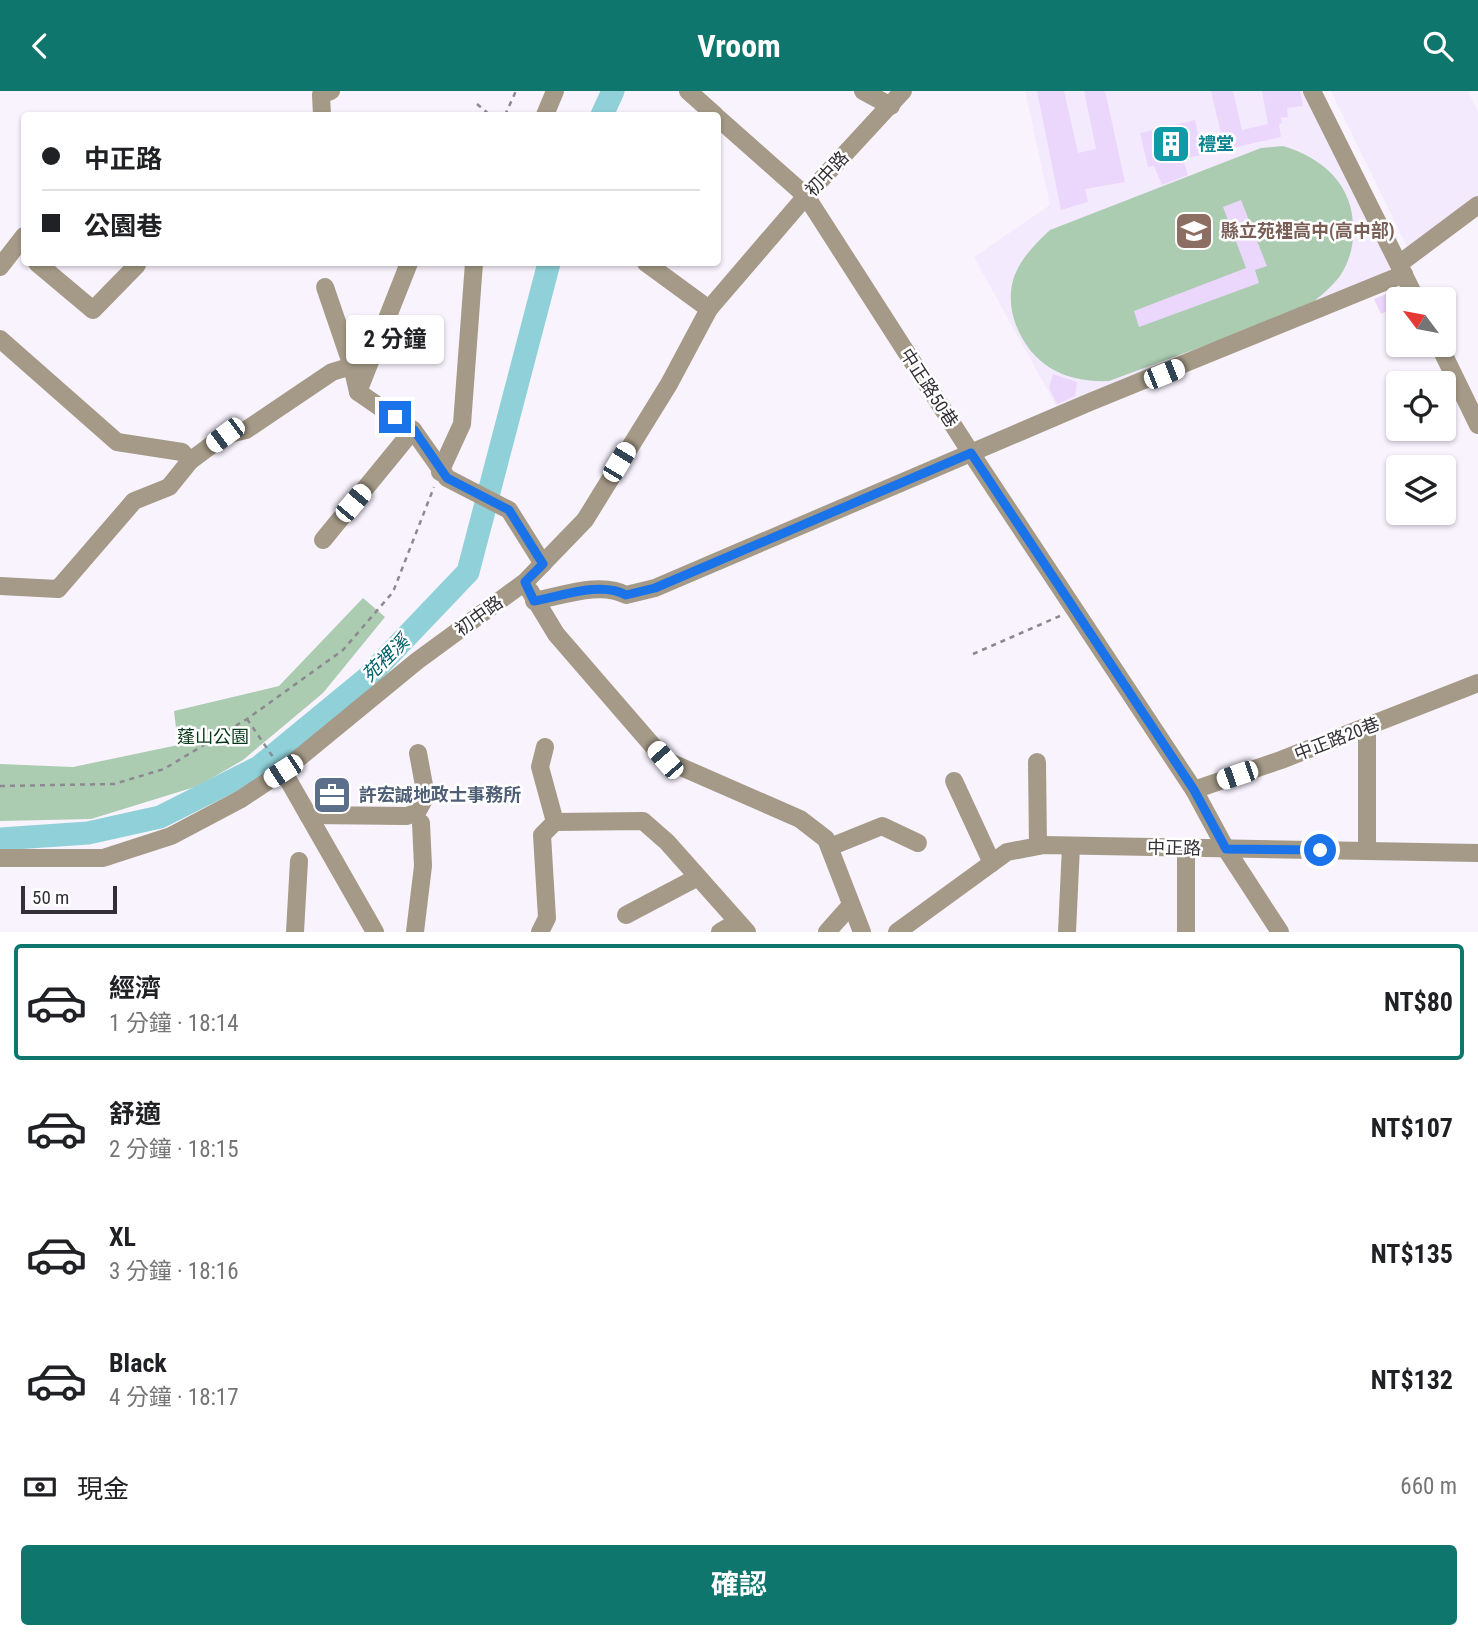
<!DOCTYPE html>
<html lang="zh-TW">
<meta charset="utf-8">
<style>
body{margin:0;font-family:"Roboto Condensed","Noto Sans TC",sans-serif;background:#f2f2f2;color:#202124;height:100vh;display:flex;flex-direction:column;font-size:26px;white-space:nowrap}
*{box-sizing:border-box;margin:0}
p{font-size:23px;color:#757577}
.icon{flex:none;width:38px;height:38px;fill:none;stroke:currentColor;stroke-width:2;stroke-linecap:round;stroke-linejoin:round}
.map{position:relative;height:841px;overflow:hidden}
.panel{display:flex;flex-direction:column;background:#fff;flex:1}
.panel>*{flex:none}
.hud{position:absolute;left:21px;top:21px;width:700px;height:154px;border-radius:7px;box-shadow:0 2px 5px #0004;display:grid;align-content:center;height:154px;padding:0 21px;background:#fff}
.needle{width:46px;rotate:302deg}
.fabs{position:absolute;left:1386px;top:196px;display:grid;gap:14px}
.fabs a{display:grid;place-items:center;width:70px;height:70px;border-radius:7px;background:#fff;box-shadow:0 2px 5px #0004;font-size:35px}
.scale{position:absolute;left:21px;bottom:18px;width:96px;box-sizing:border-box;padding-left:7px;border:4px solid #332f36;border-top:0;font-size:19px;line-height:24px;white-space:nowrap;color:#332f36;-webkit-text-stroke:5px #fff;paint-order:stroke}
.end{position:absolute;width:32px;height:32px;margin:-16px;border:9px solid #1a73e8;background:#fff;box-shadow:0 0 0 4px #fff}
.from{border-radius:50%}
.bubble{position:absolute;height:49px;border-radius:7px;background:#fff;box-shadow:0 2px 5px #0004;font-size:23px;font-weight:700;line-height:49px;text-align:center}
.car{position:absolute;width:21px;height:42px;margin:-21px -10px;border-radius:9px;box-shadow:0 0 5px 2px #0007;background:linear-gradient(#fff 24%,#345 0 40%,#fff 0 76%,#345 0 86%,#fff 0)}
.hud b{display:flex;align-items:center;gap:24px;height:66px;font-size:26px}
.hud b+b{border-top:2px solid #e0e0e0}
.hud i{width:18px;height:18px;background:#202124}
ul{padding:12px 0 0;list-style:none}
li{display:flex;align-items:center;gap:21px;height:116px;margin:0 14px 10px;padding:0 7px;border:4px solid transparent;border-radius:7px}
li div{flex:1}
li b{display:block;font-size:26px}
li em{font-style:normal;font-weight:700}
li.on{border-color:#0f766e}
li>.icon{width:63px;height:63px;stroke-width:1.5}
.pay{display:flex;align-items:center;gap:18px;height:77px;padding:0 21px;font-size:26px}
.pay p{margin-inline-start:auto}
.button{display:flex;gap:14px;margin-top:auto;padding:14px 21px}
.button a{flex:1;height:80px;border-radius:7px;background:#0f766e;color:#fff;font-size:28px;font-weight:700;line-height:80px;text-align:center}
header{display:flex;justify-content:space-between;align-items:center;height:91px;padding:0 21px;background:#0f766e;color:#fff;font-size:32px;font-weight:700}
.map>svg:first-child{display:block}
.built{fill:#f4eafd}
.green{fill:#abccb0}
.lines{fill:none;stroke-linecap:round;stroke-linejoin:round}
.river{stroke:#90d1d9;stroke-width:23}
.building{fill:#ebd7fc}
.path{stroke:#8d8891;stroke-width:2.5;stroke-dasharray:5 5;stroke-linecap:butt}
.minor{stroke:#a59a87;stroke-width:18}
.route{stroke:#1a73e8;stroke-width:9}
.labels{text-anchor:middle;stroke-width:5;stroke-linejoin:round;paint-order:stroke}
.culture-label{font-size:18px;font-weight:bold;fill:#0d838f;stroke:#fff;text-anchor:start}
.street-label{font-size:18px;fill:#332f36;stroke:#fff}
.education-label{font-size:18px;font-weight:bold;fill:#785e54;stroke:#fff;text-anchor:start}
.park-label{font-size:18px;fill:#063817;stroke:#fff}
.service-label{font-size:18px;font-weight:bold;fill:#4e5e75;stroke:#fff;text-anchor:start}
.water-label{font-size:19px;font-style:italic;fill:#006069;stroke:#fff}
</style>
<header><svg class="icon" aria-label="back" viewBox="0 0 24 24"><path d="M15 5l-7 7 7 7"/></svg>Vroom<svg class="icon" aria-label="search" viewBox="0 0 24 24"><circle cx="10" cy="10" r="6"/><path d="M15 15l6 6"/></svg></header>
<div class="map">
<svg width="1478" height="841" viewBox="0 0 1478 841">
<rect width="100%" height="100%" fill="#f9f3fe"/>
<g class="built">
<path d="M1025,0H1308L1392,175L1385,187L1059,320L974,166L1050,114Z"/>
<path d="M1331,0H1468L1478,21V110L1409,160Z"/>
</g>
<g class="green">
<path d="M1283,55C1326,68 1356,97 1353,144C1353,158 1348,173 1340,185C1330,198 1317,208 1304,218L1109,290C1066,292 1032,275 1016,234C1010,219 1009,201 1014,186C1021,167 1036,152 1050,139L1261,57Z"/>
<path d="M363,507L385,526L323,602L243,669L198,695L91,728L0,730V673L73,676L178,654L174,620L279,595Z"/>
</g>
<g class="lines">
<g class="river">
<path d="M602,24L613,0"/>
<path d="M0,748L88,742L160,726L259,676L367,587L468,481L549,172"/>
</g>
</g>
<g class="building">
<path d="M1037,0H1064L1078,62L1096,58L1084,0H1105L1125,91L1085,98L1088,111L1061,119Z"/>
<path d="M1211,0H1233L1242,39L1268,33L1262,0H1300L1303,15L1287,17L1288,26L1281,27L1282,32L1279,33L1281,46L1183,68L1188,84L1162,94L1154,75L1148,76L1140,42L1195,29L1199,48L1221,43Z"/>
<path d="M1241,109L1267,175L1255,179L1259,192L1139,236L1134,220L1246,177L1223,116Z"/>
<path d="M1398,198L1403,208H1398V215L1381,223L1374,208Z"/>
<path d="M1053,283L1077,291L1075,305L1057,313L1049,297Z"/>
</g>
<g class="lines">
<g class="path">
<path d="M477,13L490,24"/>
<path d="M505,24L516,0"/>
<path d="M973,563L1060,525"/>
<path d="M247,628L275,669"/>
<path d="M0,695L114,693L164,678L247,628L343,559L393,501L434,396"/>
</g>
<g class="minor">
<path d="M688,0L715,24"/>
<path d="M863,0L891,15"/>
<path d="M1312,0L1416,208"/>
<path d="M322,24L321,4L331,0"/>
<path d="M545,24L555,0"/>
<path d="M718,27L806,105L971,362L1194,699L1226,758L1280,841"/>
<path d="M37,172L93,219L137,174L134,172"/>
<path d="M646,172L709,218"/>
<path d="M1399,173L1478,114"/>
<path d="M0,176L24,145"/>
<path d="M325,196L352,275"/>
<path d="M0,248L117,351L182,361L190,370"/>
<path d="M1439,254L1478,334"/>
<path d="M358,301L413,339L447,387L509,419L543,473"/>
<path d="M358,301L409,172"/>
<path d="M440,381L462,333L474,172"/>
<path d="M323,449L413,339"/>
<path d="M0,495L58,498L134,410L169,396L190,370L225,344L246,339L332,281L352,275L358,301"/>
<path d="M530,500L556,543L665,669L800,728L826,748L862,841"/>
<path d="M534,510C562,505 601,490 626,504L655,497L1090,311L1404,183"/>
<path d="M1367,636V760"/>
<path d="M545,656L540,676L555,731"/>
<path d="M1037,671L1038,755"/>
<path d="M283,680L375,841"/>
<path d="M954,690L992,772"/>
<path d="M1194,699L1281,669L1478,592"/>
<path d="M308,724L407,725L417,721L426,705L418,662"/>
<path d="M830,756L882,735L918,752"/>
<path d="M0,767H103L171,745L241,708L283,680L417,570L525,491L585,429L669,293L709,218L806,105L903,0"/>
<path d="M626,824L698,786"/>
<path d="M295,841L299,770"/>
<path d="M415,841L423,775L421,732"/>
<path d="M540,841L547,827L542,744L555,731L643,730L667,751L747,841"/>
<path d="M720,841L737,831"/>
<path d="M827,841L851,814"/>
<path d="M897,841L1007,761L1044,754L1478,762"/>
<path d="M1067,841L1071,755"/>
<path d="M1186,841V757"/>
</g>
</g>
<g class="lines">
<path class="route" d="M395,326L414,339L447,387L509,419L543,473L525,491L534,510C562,505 601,490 626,504L655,497L971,362L1194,699L1226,758L1320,759"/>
</g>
<defs>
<symbol id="building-square" viewBox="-11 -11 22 22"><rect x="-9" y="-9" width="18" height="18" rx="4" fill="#0f9aa8" stroke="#fff"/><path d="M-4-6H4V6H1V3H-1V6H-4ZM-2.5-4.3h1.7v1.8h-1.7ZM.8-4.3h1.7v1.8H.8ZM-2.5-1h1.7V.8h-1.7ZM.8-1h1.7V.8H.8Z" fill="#fff"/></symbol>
<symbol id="school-square" viewBox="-11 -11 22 22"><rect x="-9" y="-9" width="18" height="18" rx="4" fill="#8d6e63" stroke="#fff"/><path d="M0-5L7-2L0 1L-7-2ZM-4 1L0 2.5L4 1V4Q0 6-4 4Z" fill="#fff"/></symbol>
<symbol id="office-square" viewBox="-11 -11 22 22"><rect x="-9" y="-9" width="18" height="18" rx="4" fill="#5c6f8a" stroke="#fff"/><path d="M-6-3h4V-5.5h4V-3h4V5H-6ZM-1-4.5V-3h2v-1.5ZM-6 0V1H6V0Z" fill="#fff"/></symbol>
</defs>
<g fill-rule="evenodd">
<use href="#building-square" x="1149" y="31" width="44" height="44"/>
<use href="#school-square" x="1172" y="118" width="44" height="44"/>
<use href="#office-square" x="310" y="682" width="44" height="44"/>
</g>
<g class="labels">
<g class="culture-label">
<text x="1198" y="59">禮堂</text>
</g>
<g class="street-label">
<text transform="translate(827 83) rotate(-47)" y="6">初中路</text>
<text transform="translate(929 297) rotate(57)" y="6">中正路50巷</text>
<text transform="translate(479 525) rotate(-36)" y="6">初中路</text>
<text transform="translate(1337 648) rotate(-21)" y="6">中正路20巷</text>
<text transform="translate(1174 757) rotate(1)" y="6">中正路</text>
</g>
<g class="education-label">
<text x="1221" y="146">縣立苑裡高中(高中部)</text>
</g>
<g class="park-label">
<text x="213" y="652">蓬山公園</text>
</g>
<g class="service-label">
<text x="359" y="710">許宏誠地政士事務所</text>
</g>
<g class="water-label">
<text transform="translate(385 567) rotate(-45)" y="7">苑裡溪</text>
</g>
</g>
</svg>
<div class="fabs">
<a><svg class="needle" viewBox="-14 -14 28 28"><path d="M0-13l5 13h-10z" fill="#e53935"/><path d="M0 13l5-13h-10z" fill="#757577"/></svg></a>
<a><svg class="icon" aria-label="locate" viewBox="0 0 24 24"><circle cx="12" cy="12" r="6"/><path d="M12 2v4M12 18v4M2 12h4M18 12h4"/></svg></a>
<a><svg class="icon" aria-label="layers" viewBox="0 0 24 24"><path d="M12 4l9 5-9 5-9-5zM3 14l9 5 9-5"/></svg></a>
</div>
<div class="scale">50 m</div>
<i class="end from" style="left:1320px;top:759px"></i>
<i class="end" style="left:395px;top:326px"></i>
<div class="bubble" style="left:346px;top:224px;width:98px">2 分鐘</div>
<i class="car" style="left:1164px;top:283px;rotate:68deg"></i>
<i class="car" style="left:225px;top:344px;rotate:233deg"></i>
<i class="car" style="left:619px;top:371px;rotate:31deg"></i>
<i class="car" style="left:353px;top:412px;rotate:40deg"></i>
<i class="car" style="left:665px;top:669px;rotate:319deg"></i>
<i class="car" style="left:283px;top:680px;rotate:237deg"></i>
<i class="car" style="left:1237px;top:684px;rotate:251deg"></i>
<div class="hud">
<b><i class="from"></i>中正路</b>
<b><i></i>公園巷</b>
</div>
</div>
<section class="panel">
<ul>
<li class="on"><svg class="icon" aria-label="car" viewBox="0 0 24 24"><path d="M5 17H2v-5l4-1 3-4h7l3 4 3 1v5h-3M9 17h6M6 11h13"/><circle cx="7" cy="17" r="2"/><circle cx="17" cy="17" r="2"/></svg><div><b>經濟</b><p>1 分鐘 · 18:14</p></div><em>NT$80</em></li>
<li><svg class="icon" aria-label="car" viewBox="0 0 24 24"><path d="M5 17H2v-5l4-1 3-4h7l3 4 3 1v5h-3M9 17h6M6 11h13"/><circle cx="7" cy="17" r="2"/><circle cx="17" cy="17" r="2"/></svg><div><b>舒適</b><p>2 分鐘 · 18:15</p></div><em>NT$107</em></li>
<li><svg class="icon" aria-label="car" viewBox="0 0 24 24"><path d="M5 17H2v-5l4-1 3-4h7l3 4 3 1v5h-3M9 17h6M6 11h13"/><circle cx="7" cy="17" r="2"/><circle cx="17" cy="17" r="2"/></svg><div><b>XL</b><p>3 分鐘 · 18:16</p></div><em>NT$135</em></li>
<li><svg class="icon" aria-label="car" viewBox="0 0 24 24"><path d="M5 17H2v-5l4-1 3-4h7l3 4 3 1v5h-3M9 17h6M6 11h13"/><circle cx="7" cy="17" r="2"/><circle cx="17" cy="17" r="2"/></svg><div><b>Black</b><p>4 分鐘 · 18:17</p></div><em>NT$132</em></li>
</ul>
<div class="pay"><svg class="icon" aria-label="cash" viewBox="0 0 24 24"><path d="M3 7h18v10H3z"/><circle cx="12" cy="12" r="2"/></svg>現金<p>660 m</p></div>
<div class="button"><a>確認</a></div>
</section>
